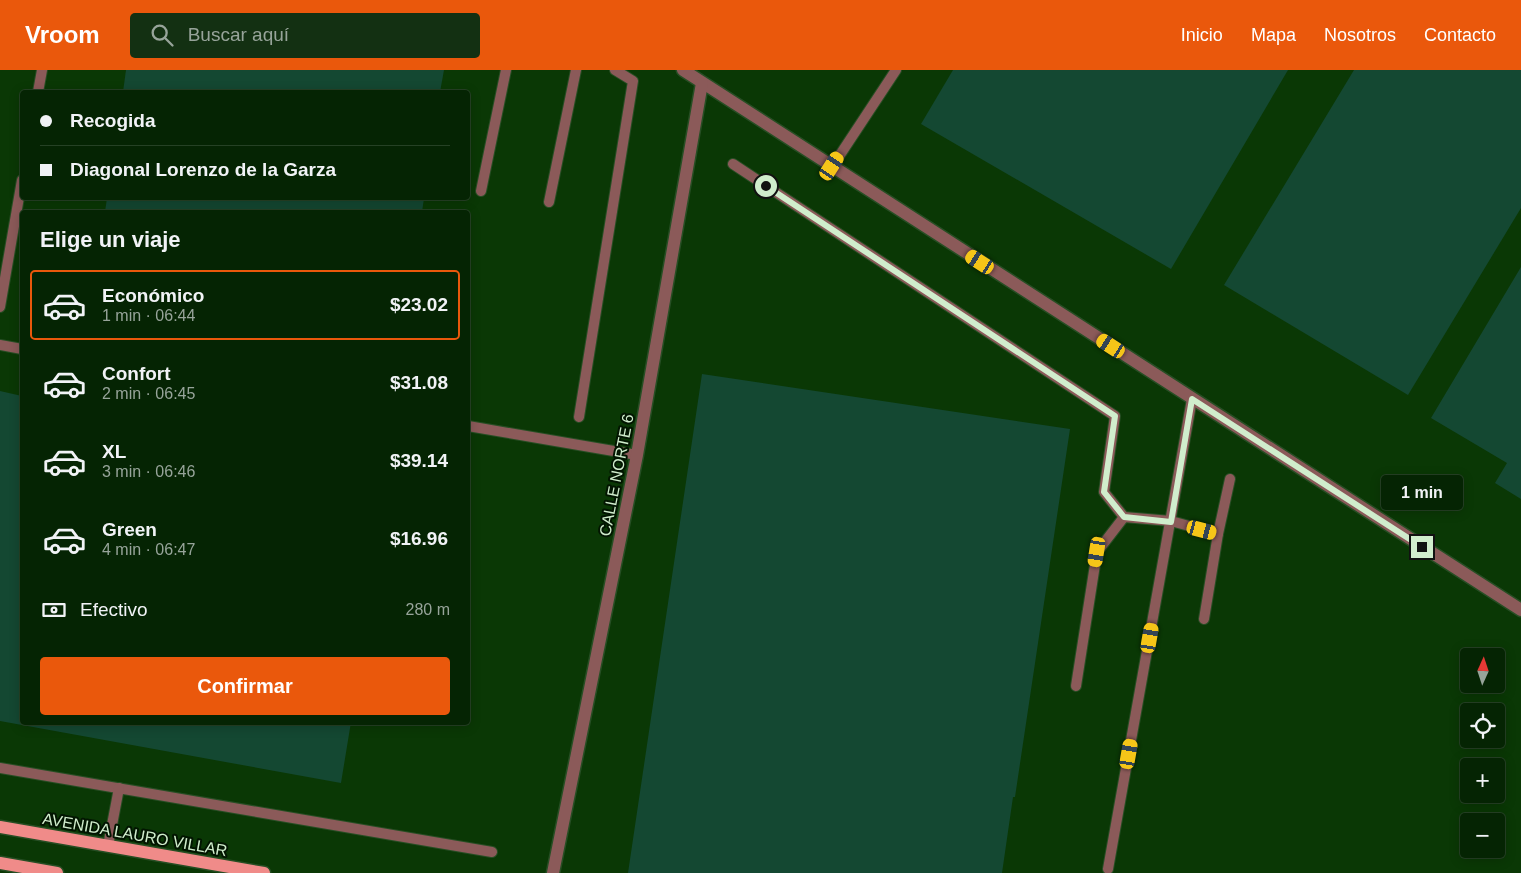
<!DOCTYPE html>
<html lang="es">
<meta charset="utf-8">
<style>
body{margin:0;font-family:Helvetica,sans-serif;background:#133012;color:#f1f3f6;height:100vh;display:flex;flex-direction:column;font-size:19px;white-space:nowrap}
*{box-sizing:border-box;margin:0}
p{font-size:16px;color:#97a49a}
.icon{flex:none;width:28px;height:28px;fill:none;stroke:currentColor;stroke-width:2;stroke-linecap:round;stroke-linejoin:round}
.map{position:relative;flex:1;overflow:hidden}
.drawer{position:absolute;left:20px;top:140px;width:450px;height:515px;display:flex;flex-direction:column;background:#052403;border-radius:5px;box-shadow:0 2px 12px #0003,0 0 0 1px #264125}
.drawer>*{flex:none}
.banner{position:absolute;left:20px;top:20px;width:450px;height:110px;border-radius:5px;box-shadow:0 2px 12px #0003,0 0 0 1px #264125;display:grid;align-content:center;height:110px;padding:0 20px;background:#052403}
.needle{width:32px;rotate:3deg}
.fabs{position:absolute;left:1460px;top:578px;display:grid;gap:10px}
.fabs a{display:grid;place-items:center;width:45px;height:45px;border-radius:5px;background:#052403;box-shadow:0 2px 12px #0003,0 0 0 1px #264125;font-size:25px}
.end{position:absolute;width:22px;height:22px;margin:-11px;border:6px solid #d0edcc;background:#111;box-shadow:0 0 0 2px #111}
.from{border-radius:50%}
.bubble{position:absolute;height:35px;border-radius:5px;background:#052403;box-shadow:0 2px 12px #0003,0 0 0 1px #264125;font-size:16px;font-weight:700;line-height:35px;text-align:center}
.car{position:absolute;width:15px;height:30px;margin:-15px -8px;border-radius:6px;box-shadow:0 0 4px 1px #0007;background:linear-gradient(#f5c518 24%,#345 0 40%,#f5c518 0 76%,#345 0 86%,#f5c518 0)}
.banner b{display:flex;align-items:center;gap:18px;height:48px;font-size:19px}
.banner b+b{border-top:1px solid #264125}
.banner i{width:12px;height:12px;background:#f1f3f6}
ul{padding:0;list-style:none}
li{display:flex;align-items:center;gap:15px;height:70px;margin:0 10px 8px;padding:0 10px;border:2px solid transparent;border-radius:5px}
li div{flex:1}
li b{display:block;font-size:19px}
li em{font-style:normal;font-weight:700}
li.selected{border-color:#ea580c}
li>.icon{width:45px;height:45px;stroke-width:1.5}
h2{padding:0 20px;font-size:22px;line-height:60px}
.pay{display:flex;align-items:center;gap:12px;height:55px;padding:0 20px;font-size:19px}
.pay p{margin-inline-start:auto}
.button{display:flex;gap:10px;margin-top:auto;padding:10px 20px}
.button a{flex:1;height:58px;border-radius:5px;background:#ea580c;color:#fff;font-size:20px;font-weight:700;line-height:58px;text-align:center}
header{display:flex;align-items:center;gap:30px;box-sizing:border-box;height:70px;padding:0 25px;background:#ea580c;color:#fff}
header strong{font-size:24px}
nav{display:flex;gap:28px;margin-inline-start:auto;font-size:18px}
.search{width:350px;height:45px;background:#133012;display:flex;align-items:center;gap:12px;box-sizing:border-box;padding:0 18px;border-radius:5px;color:#97a49a;font-size:19px}
.map>svg:first-child{display:block}
.built{fill:#0a3805;fill-rule:evenodd}
.building{fill:#144832}
.lines{fill:none;stroke-linecap:round;stroke-linejoin:round}
.service-casing{stroke:#274e24;stroke-width:12}
.minor-casing{stroke:#274e24;stroke-width:15}
.primary-casing{stroke:#274e24;stroke-width:15}
.service{stroke:#8b5a59;stroke-width:10}
.minor{stroke:#8b5a59;stroke-width:12}
.primary{stroke:#f08b89;stroke-width:12}
.route{stroke:#d0edcc;stroke-width:6}
.labels{text-anchor:middle;stroke-width:4;stroke-linejoin:round;paint-order:stroke}
.street-label{font-size:16px;fill:#d0edcc;stroke:#021501}
</style>
<header>
<strong>Vroom</strong>
<div class="search"><svg class="icon" aria-label="search" viewBox="0 0 24 24"><circle cx="10" cy="10" r="6"/><path d="M15 15l6 6"/></svg>Buscar aquí</div>
<nav><a>Inicio</a><a>Mapa</a><a>Nosotros</a><a>Contacto</a></nav>
</header>
<div class="map">
<svg width="1521" height="803" viewBox="0 0 1521 803">
<rect width="100%" height="100%" fill="#073004"/>
<path class="built" d="M0,0H1521V803H0ZM22,22H468V128H22ZM22,142H468V652H22ZM1469,586H1496V614H1469ZM1469,641H1496V669H1469ZM1469,696H1496V724H1469ZM1469,751H1496V779H1469Z"/>
<g class="building">
<path d="M126,0H444L440,22H123Z"/>
<path d="M953,0H1288L1171,199L921,54Z"/>
<path d="M1354,0H1521V138L1408,325L1224,215Z"/>
<path d="M107,128H424L422,142H105Z"/>
<path d="M1521,197V429L1495,413L1507,393L1431,348Z"/>
<path d="M702,304L1070,359L1015,727H1013L1002,803H628Z"/>
<path d="M0,321L22,326V652H351L341,713L0,651Z"/>
</g>
<g class="lines">
<defs>
<g id="service">
<path d="M38,22L42,0"/>
<path d="M733,94L1115,346L1104,422L1124,447L1171,451L1218,464"/>
<path d="M832,97L896,0"/>
<path d="M481,121L506,0"/>
<path d="M549,132L576,0"/>
<path d="M0,237L22,110"/>
<path d="M0,275L22,279"/>
<path d="M579,347L633,11L615,0"/>
<path d="M468,356L637,385"/>
<path d="M1204,549L1218,464L1230,409"/>
<path d="M1076,616L1097,482L1124,447"/>
<path d="M0,698L492,782"/>
<path d="M108,776L119,718"/>
<path d="M1108,799L1192,329"/>
</g>
<g id="minor">
<path d="M683,0L1521,540"/>
<path d="M553,803L637,385L702,13"/>
</g>
<g id="primary">
<path d="M0,757L264,803"/>
<path d="M0,793L57,803"/>
</g>
</defs>
<use href="#service" class="service-casing"/>
<use href="#minor" class="minor-casing"/>
<use href="#primary" class="primary-casing"/>
<use href="#service" class="service"/>
<use href="#minor" class="minor"/>
<use href="#primary" class="primary"/>
</g>
<g class="lines">
<path class="route" d="M766,116L1115,346L1104,422L1124,447L1171,452L1192,329L1422,477"/>
</g>
<g class="labels">
<g class="street-label">
<text transform="translate(616 405) rotate(-79)" y="6">CALLE NORTE 6</text>
<text transform="translate(135 764) rotate(10)" y="6">AVENIDA LAURO VILLAR</text>
</g>
</g>
</svg>
<div class="fabs">
<a><svg class="needle" viewBox="-14 -14 28 28"><path d="M0-13l5 13h-10z" fill="#e53935"/><path d="M0 13l5-13h-10z" fill="#97a49a"/></svg></a>
<a><svg class="icon" aria-label="locate" viewBox="0 0 24 24"><circle cx="12" cy="12" r="6"/><path d="M12 2v4M12 18v4M2 12h4M18 12h4"/></svg></a>
<a>+</a>
<a>−</a>
</div>
<i class="end from" style="left:766px;top:116px"></i>
<i class="end" style="left:1422px;top:477px"></i>
<div class="bubble" style="left:1381px;top:405px;width:82px">1 min</div>
<i class="car" style="left:832px;top:96px;rotate:33deg"></i>
<i class="car" style="left:980px;top:192px;rotate:303deg"></i>
<i class="car" style="left:1111px;top:276px;rotate:303deg"></i>
<i class="car" style="left:1202px;top:460px;rotate:105deg"></i>
<i class="car" style="left:1097px;top:482px;rotate:189deg"></i>
<i class="car" style="left:1150px;top:568px;rotate:10deg"></i>
<i class="car" style="left:1129px;top:684px;rotate:10deg"></i>
<div class="banner">
<b><i class="from"></i>Recogida</b>
<b><i></i>Diagonal Lorenzo de la Garza</b>
</div>
<section class="drawer">
<h2>Elige un viaje</h2>
<ul>
<li class="selected"><svg class="icon" aria-label="car" viewBox="0 0 24 24"><path d="M5 17H2v-5l4-1 3-4h7l3 4 3 1v5h-3M9 17h6M6 11h13"/><circle cx="7" cy="17" r="2"/><circle cx="17" cy="17" r="2"/></svg><div><b>Económico</b><p>1 min · 06:44</p></div><em>$23.02</em></li>
<li><svg class="icon" aria-label="car" viewBox="0 0 24 24"><path d="M5 17H2v-5l4-1 3-4h7l3 4 3 1v5h-3M9 17h6M6 11h13"/><circle cx="7" cy="17" r="2"/><circle cx="17" cy="17" r="2"/></svg><div><b>Confort</b><p>2 min · 06:45</p></div><em>$31.08</em></li>
<li><svg class="icon" aria-label="car" viewBox="0 0 24 24"><path d="M5 17H2v-5l4-1 3-4h7l3 4 3 1v5h-3M9 17h6M6 11h13"/><circle cx="7" cy="17" r="2"/><circle cx="17" cy="17" r="2"/></svg><div><b>XL</b><p>3 min · 06:46</p></div><em>$39.14</em></li>
<li><svg class="icon" aria-label="car" viewBox="0 0 24 24"><path d="M5 17H2v-5l4-1 3-4h7l3 4 3 1v5h-3M9 17h6M6 11h13"/><circle cx="7" cy="17" r="2"/><circle cx="17" cy="17" r="2"/></svg><div><b>Green</b><p>4 min · 06:47</p></div><em>$16.96</em></li>
</ul>
<div class="pay"><svg class="icon" aria-label="cash" viewBox="0 0 24 24"><path d="M3 7h18v10H3z"/><circle cx="12" cy="12" r="2"/></svg>Efectivo<p>280 m</p></div>
<div class="button"><a>Confirmar</a></div>
</section>
</div>
